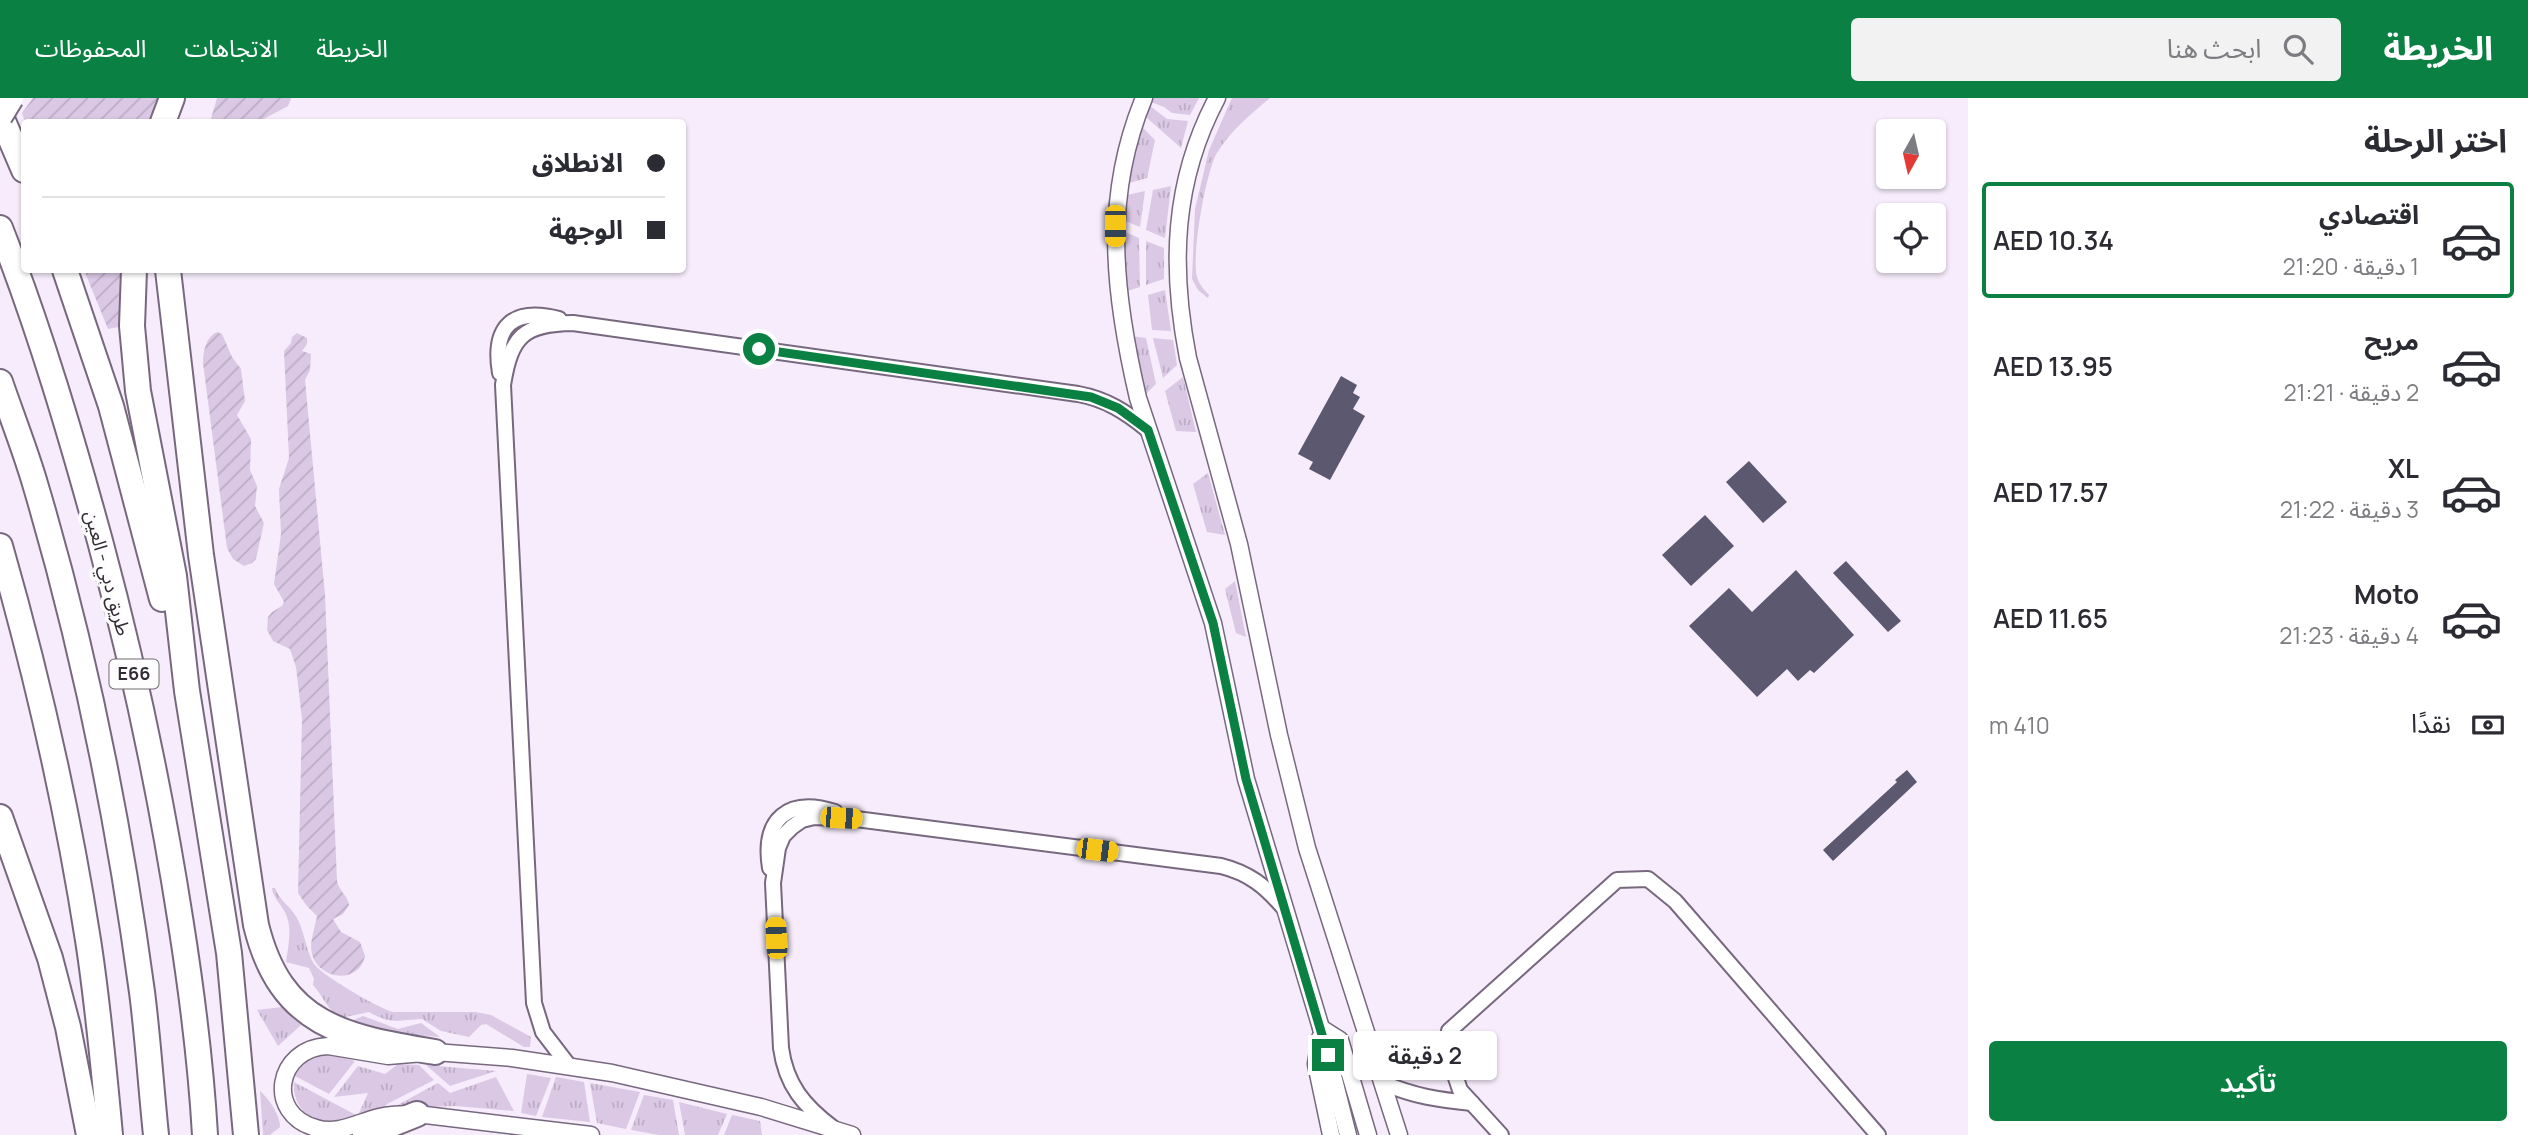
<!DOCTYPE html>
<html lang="ar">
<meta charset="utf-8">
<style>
body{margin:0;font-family:Manrope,"Noto Sans Arabic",sans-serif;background:#f2f2f3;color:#2b2b33;direction:rtl;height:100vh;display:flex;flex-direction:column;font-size:26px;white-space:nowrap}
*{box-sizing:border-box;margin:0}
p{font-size:23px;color:#7c7c81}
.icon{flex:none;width:38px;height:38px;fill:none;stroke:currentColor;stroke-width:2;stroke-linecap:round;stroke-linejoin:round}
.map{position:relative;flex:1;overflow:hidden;direction:ltr}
.details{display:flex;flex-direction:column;background:#fff;width:560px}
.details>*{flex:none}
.hud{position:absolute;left:21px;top:21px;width:665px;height:154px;border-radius:7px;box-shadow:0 2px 5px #0004;direction:rtl;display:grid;align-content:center;height:154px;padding:0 21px;background:#fff}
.needle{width:46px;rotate:188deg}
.buttons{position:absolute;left:1876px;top:21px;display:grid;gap:14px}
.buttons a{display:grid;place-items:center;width:70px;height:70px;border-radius:7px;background:#fff;box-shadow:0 2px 5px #0004;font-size:35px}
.end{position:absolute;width:32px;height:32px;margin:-16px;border:9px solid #0b8043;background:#fff;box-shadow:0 0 0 4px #fff}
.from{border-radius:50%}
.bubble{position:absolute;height:49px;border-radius:7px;background:#fff;box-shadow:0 2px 5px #0004;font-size:23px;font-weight:600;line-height:49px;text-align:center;direction:rtl}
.car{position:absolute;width:21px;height:42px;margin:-21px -10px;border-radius:9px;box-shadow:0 0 5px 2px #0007;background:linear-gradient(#f5c518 24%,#345 0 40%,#f5c518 0 76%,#345 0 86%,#f5c518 0)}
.hud b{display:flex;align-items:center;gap:24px;height:66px;font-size:26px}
.hud b+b{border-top:2px solid #e1e1e2}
.hud i{width:18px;height:18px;background:#2b2b33}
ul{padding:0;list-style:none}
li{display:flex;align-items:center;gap:21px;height:116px;margin:0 14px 10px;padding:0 7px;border:4px solid transparent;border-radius:7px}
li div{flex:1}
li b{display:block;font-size:26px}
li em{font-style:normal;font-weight:600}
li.current{border-color:#0b8043}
li>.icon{width:63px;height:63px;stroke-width:1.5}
h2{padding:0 21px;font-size:32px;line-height:84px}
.pay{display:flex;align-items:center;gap:18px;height:77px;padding:0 21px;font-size:26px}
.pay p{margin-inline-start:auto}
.action{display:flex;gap:14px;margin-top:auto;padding:14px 21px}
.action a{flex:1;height:80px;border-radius:7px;background:#0b8043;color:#fff;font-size:28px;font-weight:600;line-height:80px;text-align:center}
header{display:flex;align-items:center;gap:42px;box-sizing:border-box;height:98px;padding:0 35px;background:#0b8043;color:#fff}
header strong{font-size:33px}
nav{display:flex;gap:38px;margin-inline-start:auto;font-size:24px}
.search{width:490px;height:63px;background:#f2f2f3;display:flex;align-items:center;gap:18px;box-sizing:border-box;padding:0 24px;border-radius:7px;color:#7c7c81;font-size:26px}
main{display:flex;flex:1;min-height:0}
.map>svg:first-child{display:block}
.grass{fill:url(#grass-tufts)}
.garden{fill:url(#garden-furrows)}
.building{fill:#5b5870}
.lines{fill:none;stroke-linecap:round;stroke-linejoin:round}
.minor-casing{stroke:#77687f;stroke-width:18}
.tertiary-casing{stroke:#77687f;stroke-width:19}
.motorway-casing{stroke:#77687f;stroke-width:28}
.minor{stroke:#fff;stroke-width:14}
.tertiary{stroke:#fff;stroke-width:16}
.motorway{stroke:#fff;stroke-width:24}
.motorway-bridge-casing{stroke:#77687f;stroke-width:28;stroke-linecap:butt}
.motorway-bridge{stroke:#fff;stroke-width:24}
.route{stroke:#0b8043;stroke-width:9}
.labels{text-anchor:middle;stroke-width:7;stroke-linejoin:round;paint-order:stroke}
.shield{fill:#fdfdfd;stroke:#706b72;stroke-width:2}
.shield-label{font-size:18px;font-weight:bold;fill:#332c36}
.street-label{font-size:19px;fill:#332c36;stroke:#fdfdfd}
</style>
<header>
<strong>الخريطة</strong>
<div class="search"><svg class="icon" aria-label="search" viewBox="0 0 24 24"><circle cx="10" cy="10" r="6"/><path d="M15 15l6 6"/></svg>ابحث هنا</div>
<nav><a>الخريطة</a><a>الاتجاهات</a><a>المحفوظات</a></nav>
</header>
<main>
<section class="details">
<h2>اختر الرحلة</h2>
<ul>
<li class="current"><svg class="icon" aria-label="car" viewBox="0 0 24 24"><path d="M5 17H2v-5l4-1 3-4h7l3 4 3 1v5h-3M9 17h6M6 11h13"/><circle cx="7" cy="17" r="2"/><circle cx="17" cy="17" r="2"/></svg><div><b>اقتصادي</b><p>1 دقيقة · 21:20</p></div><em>AED 10.34</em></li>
<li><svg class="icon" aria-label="car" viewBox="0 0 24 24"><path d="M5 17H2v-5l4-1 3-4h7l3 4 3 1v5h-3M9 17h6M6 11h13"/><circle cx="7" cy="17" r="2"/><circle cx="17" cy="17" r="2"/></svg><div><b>مريح</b><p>2 دقيقة · 21:21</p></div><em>AED 13.95</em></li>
<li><svg class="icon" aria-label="car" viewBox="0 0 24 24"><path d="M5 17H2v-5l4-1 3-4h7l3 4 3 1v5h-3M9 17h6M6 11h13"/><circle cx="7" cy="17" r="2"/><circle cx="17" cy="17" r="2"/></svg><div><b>XL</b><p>3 دقيقة · 21:22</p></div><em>AED 17.57</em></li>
<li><svg class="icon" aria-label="car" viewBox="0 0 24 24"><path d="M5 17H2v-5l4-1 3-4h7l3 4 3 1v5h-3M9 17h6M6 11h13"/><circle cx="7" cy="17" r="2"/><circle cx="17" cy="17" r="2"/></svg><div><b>Moto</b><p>4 دقيقة · 21:23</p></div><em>AED 11.65</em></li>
</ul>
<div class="pay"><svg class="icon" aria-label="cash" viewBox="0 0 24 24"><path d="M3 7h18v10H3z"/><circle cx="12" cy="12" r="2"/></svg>نقدًا<p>410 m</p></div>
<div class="action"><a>تأكيد</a></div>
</section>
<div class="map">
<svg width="1968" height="1037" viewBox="0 0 1968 1037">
<defs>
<pattern id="grass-tufts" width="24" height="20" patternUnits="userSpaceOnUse" patternTransform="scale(1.75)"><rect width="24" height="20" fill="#dbc8e4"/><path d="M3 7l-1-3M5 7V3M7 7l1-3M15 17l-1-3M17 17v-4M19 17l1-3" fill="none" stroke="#bcacc4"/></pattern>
<pattern id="garden-furrows" width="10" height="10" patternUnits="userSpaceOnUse" patternTransform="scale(1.75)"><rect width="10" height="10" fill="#dbc8e4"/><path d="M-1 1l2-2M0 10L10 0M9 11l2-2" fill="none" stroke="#bcacc4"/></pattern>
</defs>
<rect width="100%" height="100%" fill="#f6ecfb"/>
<g class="grass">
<path d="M1152,0H1199L1190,17L1172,15L1164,9L1151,4Z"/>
<path d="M1232,0H1270C1251,16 1230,33 1217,55C1206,73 1191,158 1197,179C1199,186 1204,192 1209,197L1208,200L1198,192L1192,181L1195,111L1209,52Z"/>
<path d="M1150,8L1167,21L1188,23L1181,50L1147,20Z"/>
<path d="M1142,29L1155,42L1147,80L1129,85Z"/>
<path d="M1171,88L1165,140L1146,132L1153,92Z"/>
<path d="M1145,93L1140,129L1123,122L1127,97Z"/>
<path d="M1123,133L1139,140L1140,189L1124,194Z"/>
<path d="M1146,143L1164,150V181L1146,187Z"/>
<path d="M1165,192L1171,233L1152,232L1148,197Z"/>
<path d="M1131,238L1146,240L1156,286L1145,297Z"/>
<path d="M1153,240L1173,242L1177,267L1163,280Z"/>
<path d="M1183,279L1196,334L1176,333L1165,293Z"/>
<path d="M1208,375L1225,437L1207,434L1193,386Z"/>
<path d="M1235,483L1246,539L1236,535L1225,491Z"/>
<path d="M272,790H275C279,802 291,809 297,820C305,835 306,853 314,866C323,878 378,910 393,914H476L491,917L531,939L530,949H524L486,926L481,927L469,939L441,933L422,921C398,922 392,927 369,914L341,920C328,913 323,898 313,887L314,881L309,870L286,864C288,849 292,833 287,819C283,807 273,801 272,790Z"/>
<path d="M282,909L301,927L278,948L257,912Z"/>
<path d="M363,918L398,931L421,925L440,939L391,935L349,924Z"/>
<path d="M329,956L355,963L329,996L295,978C300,961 314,959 329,956Z"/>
<path d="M398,966L419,967L434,982L387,1006L382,1013L359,1015L368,995L334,999L358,968L385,976Z"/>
<path d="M426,967L496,973L450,988Z"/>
<path d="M527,976L551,980L536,1018L521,1015Z"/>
<path d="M496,979L514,1013L456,1008L392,1010L438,985L450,995Z"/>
<path d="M556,979L584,984L590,1024L542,1019Z"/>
<path d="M294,984L356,1017C347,1019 337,1023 327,1023C306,1023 292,1004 294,984Z"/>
<path d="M590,985L640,994L626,1031L597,1025Z"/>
<path d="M260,993C269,1001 280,1017 280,1029L270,1037H263Z"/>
<path d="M644,997L673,1002L679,1037H659L631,1032Z"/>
<path d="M679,1004L727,1016L718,1037H685Z"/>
<path d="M732,1017L760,1023L762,1037H724Z"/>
</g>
<g class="garden">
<path d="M33,0H164L157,24H25L22,15Z"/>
<path d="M217,0H291V1L288,8L258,24H210Z"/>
<path d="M84,172H124L118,229L108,231Z"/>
<path d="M217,234L222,236L232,259L241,271L245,303L237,317L251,341L250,372L257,388L255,408L264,425L256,461L252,465L244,468L233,461L227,450L203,265C203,253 206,239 217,234Z"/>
<path d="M297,235L307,240V246L302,253L311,256L310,272L305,282L325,497L337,783C339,793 348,798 349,807L343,816L333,821L341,834L360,844L365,858C359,887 319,882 312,856C309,844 315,830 317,818L306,807L298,795L302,621L296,569L290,551L273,543L267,532L268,519L272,514L282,508L284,504L274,486L281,436L279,391L289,360L284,253L291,245L292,239Z"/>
</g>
<g class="building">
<path d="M1341,278L1357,287L1353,295L1360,299L1353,311L1365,318L1330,382L1309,371L1313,364L1298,356Z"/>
<path d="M1749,363L1787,404L1763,425L1726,384Z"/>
<path d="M1705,417L1734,448L1691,488L1662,457Z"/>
<path d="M1846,463L1901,523L1888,534L1833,475Z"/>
<path d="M1796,472L1854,537L1814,575L1810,572L1798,583L1787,571L1757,599L1689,528L1729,490L1752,514Z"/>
<path d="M1907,672L1917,684L1833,763L1823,752L1897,684L1895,682Z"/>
</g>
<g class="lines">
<defs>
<g id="minor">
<path d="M500,275C492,228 513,209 559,221"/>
<path d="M770,770C762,721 788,699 835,714"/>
<path d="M569,968L543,934L534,905L503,287C511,238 523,226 573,225L1078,296C1106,301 1126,314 1148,332"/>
<path d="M1383,985C1414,998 1438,1002 1472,1005"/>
<path d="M833,1030C804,1008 786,987 781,950L773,785L778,750L783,738L792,729L802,722L814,719L856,721L1221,768C1249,775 1265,788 1283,809"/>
<path d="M1501,1037L1460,992L1446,950L1449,933L1617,782L1648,781L1675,803L1878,1037"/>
</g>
<g id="tertiary">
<path d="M1144,0C1102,101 1114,197 1138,300L1213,525L1246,681L1321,930L1348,1037"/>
<path d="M1217,0C1173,83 1170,168 1188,260L1239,446L1279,637L1307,750L1399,1037"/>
<path d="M1321,930L1340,942L1368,1037"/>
<path d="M1320,940L1316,966L1331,1037"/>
<path d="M591,1037L417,1016C405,1016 392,1016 379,1019C358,1024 338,1037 316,1030C265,1016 276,950 328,948L388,958L435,954L512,960L612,975L761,1009L852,1037"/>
</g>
<g id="motorway">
<path d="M0,16L24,72"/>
<path d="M163,24L172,0"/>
<path d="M0,130C40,232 71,337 100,443C134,569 161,697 181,826C192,896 201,967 205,1037"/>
<path d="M65,172L111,308L162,501"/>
<path d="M134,172L132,228L138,293L174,478L187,593L229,855L246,1037"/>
<path d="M168,172L201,457L256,827C281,928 344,939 435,954"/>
<path d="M0,284C12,319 26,354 36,389C85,554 119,724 142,894C148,941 151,989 156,1037"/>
<path d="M0,448C37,577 67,708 88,842C98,906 104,972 110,1037"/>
<path d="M0,719L50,860L68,929L89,1037"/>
<path d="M365,1037L417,1016"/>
</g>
</defs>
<use href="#minor" class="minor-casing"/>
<use href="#tertiary" class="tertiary-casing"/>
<use href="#motorway" class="motorway-casing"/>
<use href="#minor" class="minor"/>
<use href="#tertiary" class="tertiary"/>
<use href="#motorway" class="motorway"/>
<defs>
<path id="motorway-bridge" d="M0,18L11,0"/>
</defs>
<use href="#motorway-bridge" class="motorway-bridge-casing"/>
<use href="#motorway-bridge" class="motorway-bridge"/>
</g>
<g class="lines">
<path class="route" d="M759,251L1091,299L1118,310L1148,332L1213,525L1246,681L1328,957"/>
</g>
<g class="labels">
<rect class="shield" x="109.5" y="561.5" width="49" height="29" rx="5"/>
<g class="shield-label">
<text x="134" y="582">E66</text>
</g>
<g class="street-label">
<text transform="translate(108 475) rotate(75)" y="7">طريق دبي - العين</text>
</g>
</g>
</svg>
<div class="buttons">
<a><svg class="needle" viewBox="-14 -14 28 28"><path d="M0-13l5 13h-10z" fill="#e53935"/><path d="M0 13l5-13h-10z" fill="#7c7c81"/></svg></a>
<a><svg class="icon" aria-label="locate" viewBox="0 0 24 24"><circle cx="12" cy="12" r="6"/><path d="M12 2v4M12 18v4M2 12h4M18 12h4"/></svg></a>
</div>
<i class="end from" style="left:759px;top:251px"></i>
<i class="end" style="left:1328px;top:957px"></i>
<div class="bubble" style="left:1353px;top:933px;width:144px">2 دقيقة</div>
<i class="car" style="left:1115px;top:128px;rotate:180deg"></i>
<i class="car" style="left:841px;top:720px;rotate:93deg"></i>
<i class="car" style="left:1097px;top:752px;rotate:97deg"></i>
<i class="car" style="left:776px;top:840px;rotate:357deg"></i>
<div class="hud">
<b><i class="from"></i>الانطلاق</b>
<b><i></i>الوجهة</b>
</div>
</div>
</main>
